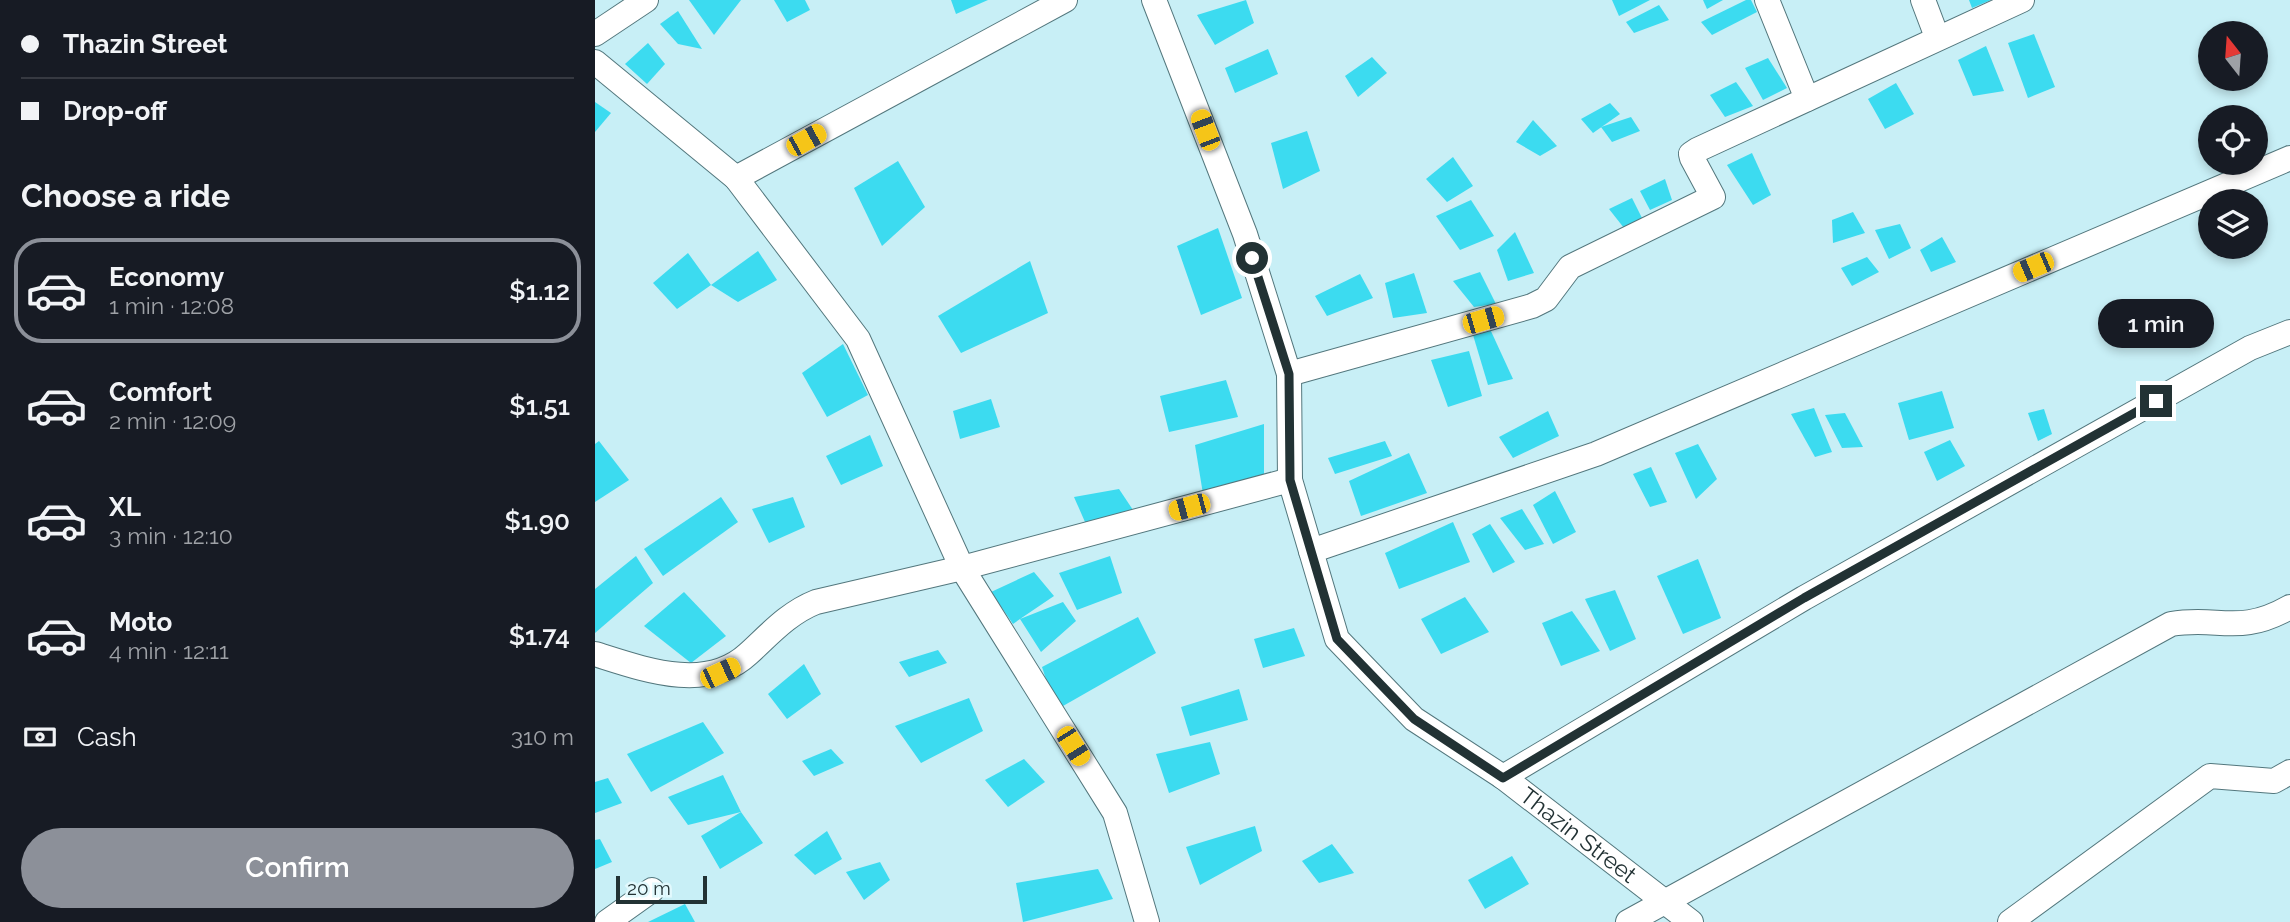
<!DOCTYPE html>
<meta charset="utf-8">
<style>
body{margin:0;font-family:Raleway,sans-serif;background:#242831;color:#f1f3f6;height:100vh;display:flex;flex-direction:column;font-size:26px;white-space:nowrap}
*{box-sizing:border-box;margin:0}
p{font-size:23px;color:#9ea1a6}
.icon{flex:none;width:38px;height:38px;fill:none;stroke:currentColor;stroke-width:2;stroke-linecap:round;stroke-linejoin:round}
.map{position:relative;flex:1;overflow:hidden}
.side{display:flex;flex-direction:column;background:#171b24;width:595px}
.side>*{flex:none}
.top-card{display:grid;align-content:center;height:154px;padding:0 21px;background:#171b24}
.needle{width:46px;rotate:343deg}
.buttons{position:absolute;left:1603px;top:21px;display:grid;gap:14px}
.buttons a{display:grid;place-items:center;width:70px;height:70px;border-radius:50%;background:#171b24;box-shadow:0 4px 10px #0003;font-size:35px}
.scale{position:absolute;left:21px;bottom:18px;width:91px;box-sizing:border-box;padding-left:7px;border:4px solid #223234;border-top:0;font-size:19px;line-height:24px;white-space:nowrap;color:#223234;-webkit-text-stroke:5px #e2f9fd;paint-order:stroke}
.end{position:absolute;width:32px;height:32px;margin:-16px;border:9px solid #223234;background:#fff;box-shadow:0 0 0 4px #fff}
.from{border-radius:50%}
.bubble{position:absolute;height:49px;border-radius:24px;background:#171b24;box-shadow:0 4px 10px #0003;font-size:23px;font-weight:600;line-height:49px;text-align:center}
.car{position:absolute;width:21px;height:42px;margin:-21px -10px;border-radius:9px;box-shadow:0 0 5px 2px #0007;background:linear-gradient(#f5c518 24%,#345 0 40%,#f5c518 0 76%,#345 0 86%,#f5c518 0)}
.top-card b{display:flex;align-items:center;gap:24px;height:66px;font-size:26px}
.top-card b+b{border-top:2px solid #363941}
.top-card i{width:18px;height:18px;background:#f1f3f6}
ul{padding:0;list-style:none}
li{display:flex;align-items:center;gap:21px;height:105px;margin:0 14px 10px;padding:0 7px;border:4px solid transparent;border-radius:28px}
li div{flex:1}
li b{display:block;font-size:26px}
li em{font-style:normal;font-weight:600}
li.current{border-color:#8c9099}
li>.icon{width:63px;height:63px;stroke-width:1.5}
h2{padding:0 21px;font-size:32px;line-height:84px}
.pay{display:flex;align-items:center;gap:18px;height:77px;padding:0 21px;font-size:26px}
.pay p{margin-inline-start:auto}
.cta{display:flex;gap:14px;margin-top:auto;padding:14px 21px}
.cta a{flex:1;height:80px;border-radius:42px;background:#8c9099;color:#fff;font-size:28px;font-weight:600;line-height:80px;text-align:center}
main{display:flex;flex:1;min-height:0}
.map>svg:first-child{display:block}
.building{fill:#3cdbf0}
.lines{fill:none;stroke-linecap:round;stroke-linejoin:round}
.street-casing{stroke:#53777d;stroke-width:26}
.street{stroke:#fff;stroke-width:24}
.route{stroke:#223234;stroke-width:9}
.labels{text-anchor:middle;stroke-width:6;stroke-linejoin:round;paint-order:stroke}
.street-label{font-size:23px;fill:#223234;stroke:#e2f9fd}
</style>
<main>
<section class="side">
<div class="top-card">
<b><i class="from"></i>Thazin Street</b>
<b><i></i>Drop-off</b>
</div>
<h2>Choose a ride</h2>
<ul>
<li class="current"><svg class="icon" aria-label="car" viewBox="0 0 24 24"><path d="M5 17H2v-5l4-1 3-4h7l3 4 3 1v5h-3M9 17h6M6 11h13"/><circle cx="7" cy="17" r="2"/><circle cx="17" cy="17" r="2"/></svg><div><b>Economy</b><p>1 min · 12:08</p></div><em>$1.12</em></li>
<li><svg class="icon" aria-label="car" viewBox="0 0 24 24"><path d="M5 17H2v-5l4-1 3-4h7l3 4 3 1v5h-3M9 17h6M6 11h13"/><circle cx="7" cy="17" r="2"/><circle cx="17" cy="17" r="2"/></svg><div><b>Comfort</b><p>2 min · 12:09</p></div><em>$1.51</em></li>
<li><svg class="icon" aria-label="car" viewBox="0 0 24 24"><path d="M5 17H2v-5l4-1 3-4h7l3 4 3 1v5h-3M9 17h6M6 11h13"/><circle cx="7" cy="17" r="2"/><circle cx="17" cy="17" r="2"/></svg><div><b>XL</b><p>3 min · 12:10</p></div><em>$1.90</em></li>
<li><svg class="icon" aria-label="car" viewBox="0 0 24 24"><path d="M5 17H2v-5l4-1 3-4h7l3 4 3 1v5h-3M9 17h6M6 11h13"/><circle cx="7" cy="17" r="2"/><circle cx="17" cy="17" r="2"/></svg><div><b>Moto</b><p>4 min · 12:11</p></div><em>$1.74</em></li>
</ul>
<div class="pay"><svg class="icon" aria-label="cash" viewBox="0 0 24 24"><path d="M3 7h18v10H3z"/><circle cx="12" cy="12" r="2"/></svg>Cash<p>310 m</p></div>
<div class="cta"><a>Confirm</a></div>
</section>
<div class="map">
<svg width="1695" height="922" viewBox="0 0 1695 922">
<rect width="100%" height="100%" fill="#c8eff6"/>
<g class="building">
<path d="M94,0H146L119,35Z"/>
<path d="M179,0H210L215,10L192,22Z"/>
<path d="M356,0H393L361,14Z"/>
<path d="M651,0L659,23L620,45L602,15Z"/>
<path d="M1017,0H1055L1024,16Z"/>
<path d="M1108,0H1128L1112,9Z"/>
<path d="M1151,0H1156L1162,12L1117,35L1106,22Z"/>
<path d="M1374,0H1396L1377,8Z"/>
<path d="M1064,5L1074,20L1039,33L1031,22Z"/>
<path d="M83,11L107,49L83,44L65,24Z"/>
<path d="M1439,34L1460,87L1433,98L1413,43Z"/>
<path d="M53,43L70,64L52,84L30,64Z"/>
<path d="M1391,46L1409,91L1378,96L1363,60Z"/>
<path d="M673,49L683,74L640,93L630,68Z"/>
<path d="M777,57L792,73L763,97L750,76Z"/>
<path d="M1173,58L1192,88L1168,100L1150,68Z"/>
<path d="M1141,82L1158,106L1130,117L1115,95Z"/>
<path d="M1301,83L1319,114L1290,129L1273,99Z"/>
<path d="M0,102L16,113L0,132Z"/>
<path d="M1015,103L1025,114L998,133L986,119Z"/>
<path d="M1036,117L1045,131L1017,142L1006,127Z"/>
<path d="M938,120L962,146L945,156L921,142Z"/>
<path d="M712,131L725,171L688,189L676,143Z"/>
<path d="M1157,153L1176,195L1158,205L1132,165Z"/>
<path d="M858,157L878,186L852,202L831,179Z"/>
<path d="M303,161L330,207L287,246L259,188Z"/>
<path d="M1070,179L1077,200L1055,210L1045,191Z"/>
<path d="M1037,198L1047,218L1029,228L1014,209Z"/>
<path d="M876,200L899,236L865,250L841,216Z"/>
<path d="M1258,212L1270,233L1238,243L1237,220Z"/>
<path d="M1305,224L1316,248L1294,259L1280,230Z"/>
<path d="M623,228L647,298L606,315L582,246Z"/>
<path d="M920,232L939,273L913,281L902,250Z"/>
<path d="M1347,237L1361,262L1336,272L1325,250Z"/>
<path d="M163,251L182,280L143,302L116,285Z"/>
<path d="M93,253L116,285L82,309L58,283Z"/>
<path d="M1272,257L1284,272L1257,286L1246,268Z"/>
<path d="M435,261L453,313L366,353L343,316Z"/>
<path d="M885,272L901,304L879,307L858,281Z"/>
<path d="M819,273L832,313L798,318L790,283Z"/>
<path d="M765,274L778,298L732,316L720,296Z"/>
<path d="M895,329L918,379L893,385L878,335Z"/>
<path d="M248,344L273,395L232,417L207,373Z"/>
<path d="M874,351L887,396L853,407L836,360Z"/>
<path d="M631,380L643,417L574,432L565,396Z"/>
<path d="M1347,391L1359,428L1314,440L1303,403Z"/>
<path d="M396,399L405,427L365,439L358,411Z"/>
<path d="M1219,408L1237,452L1220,457L1196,414Z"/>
<path d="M1449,409L1457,434L1443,441L1433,413Z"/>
<path d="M953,411L964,436L918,458L904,437Z"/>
<path d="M1250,413L1268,447L1247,448L1230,415Z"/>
<path d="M669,424V476L608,494L600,445Z"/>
<path d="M275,435L288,466L246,485L231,456Z"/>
<path d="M1355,440L1370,466L1342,481L1329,452Z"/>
<path d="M4,441L34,480L0,502V444Z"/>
<path d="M790,441L797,456L740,474L733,458Z"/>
<path d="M1103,444L1122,479L1101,499L1080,453Z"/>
<path d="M814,453L832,493L766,516L754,481Z"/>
<path d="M1056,467L1072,502L1055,507L1038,474Z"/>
<path d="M524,489L540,513L494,531L479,497Z"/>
<path d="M960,491L981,532L958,544L938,505Z"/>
<path d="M126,497L143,522L68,576L49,549Z"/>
<path d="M198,497L210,527L174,543L157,509Z"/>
<path d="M927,509L949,544L930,550L905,518Z"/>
<path d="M858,522L875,562L804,589L790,553Z"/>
<path d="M895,524L920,562L898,573L877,534Z"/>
<path d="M41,556L58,583L0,633V589Z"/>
<path d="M515,556L527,593L482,610L464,573Z"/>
<path d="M1103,559L1126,618L1088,634L1062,576Z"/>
<path d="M439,572L459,596L425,619L468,602L481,621L446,652L425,619L418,624L396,592Z"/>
<path d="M1020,590L1041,639L1015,651L990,599Z"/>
<path d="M89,592L131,636L96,663L49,626Z"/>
<path d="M870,597L894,632L846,654L826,619Z"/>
<path d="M977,611L1005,651L966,666L947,623Z"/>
<path d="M543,617L561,653L461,710L447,667Z"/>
<path d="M699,628L710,656L668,668L659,639Z"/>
<path d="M343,650L352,663L314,677L304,662Z"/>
<path d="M209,664L226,694L192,719L173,694Z"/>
<path d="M644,689L653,720L595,736L586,707Z"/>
<path d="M374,698L388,731L326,763L300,726Z"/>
<path d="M108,722L129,753L56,792L32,754Z"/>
<path d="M615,742L625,774L574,793L561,754Z"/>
<path d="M236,749L249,763L219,776L207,761Z"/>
<path d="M429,759L450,782L413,807L390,780Z"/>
<path d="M128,775L146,812L168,843L125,869L106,836L146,812L93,825L73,797Z"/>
<path d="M13,778L27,803L0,813V782Z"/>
<path d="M660,826L667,851L605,885L591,847Z"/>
<path d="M232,831L247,859L220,875L199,855Z"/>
<path d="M5,839L17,862L0,869V840Z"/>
<path d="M737,844L759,873L724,883L707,861Z"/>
<path d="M917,856L934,884L890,909L873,880Z"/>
<path d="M285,862L295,880L269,900L251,872Z"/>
<path d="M503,869L518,899L428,922L421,883Z"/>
<path d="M90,904L100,922H53Z"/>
</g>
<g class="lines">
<defs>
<g id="street">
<path id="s1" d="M559,0L650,234L694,374L695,480L742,639L819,719L908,777L1096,922"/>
<path d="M1172,0L1212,99"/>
<path d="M1328,0L1342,37"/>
<path d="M0,34L51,0"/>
<path d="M0,62L141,178L263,339L367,568L520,813L552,922"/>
<path d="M141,178L470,0"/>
<path d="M694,374L937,306L951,299L975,267L1118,197L1097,158L1096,154L1102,150L1427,0"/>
<path d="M716,551L1001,454L1695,158"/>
<path d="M0,654C48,669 111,693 153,654C174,635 193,613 221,602L367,568L695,480"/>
<path d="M908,777L1209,598L1655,348L1695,332"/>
<path d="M12,922L57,890"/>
<path d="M1033,922L1576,624C1625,616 1644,636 1695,607"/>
<path d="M1415,922L1615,776L1679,781L1695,772"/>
</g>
</defs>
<use href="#street" class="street-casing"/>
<use href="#street" class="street"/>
</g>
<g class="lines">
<path class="route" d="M657,258L694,374L695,480L742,639L819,719L908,778L1209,598L1561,401"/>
</g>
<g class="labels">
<g class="street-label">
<text dy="8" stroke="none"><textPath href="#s1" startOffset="982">Thazin Street</textPath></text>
</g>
</g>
</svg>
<div class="buttons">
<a><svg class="needle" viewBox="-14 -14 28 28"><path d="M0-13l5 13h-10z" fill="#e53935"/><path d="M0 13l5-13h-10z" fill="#9ea1a6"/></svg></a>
<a><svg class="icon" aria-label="locate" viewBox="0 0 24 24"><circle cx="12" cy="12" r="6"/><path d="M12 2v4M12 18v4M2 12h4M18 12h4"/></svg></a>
<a><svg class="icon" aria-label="layers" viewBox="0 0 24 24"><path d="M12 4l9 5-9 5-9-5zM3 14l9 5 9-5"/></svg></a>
</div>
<div class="scale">20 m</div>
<i class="end from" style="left:657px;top:258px"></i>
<i class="end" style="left:1561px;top:401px"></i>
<div class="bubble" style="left:1503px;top:299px;width:116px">1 min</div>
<i class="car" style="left:610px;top:130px;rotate:339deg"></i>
<i class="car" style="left:211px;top:140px;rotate:61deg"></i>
<i class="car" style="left:1438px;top:267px;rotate:247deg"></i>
<i class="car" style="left:888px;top:320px;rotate:74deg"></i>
<i class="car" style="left:594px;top:507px;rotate:255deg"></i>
<i class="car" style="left:125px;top:673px;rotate:65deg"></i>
<i class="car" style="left:478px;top:746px;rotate:148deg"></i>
</div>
</main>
